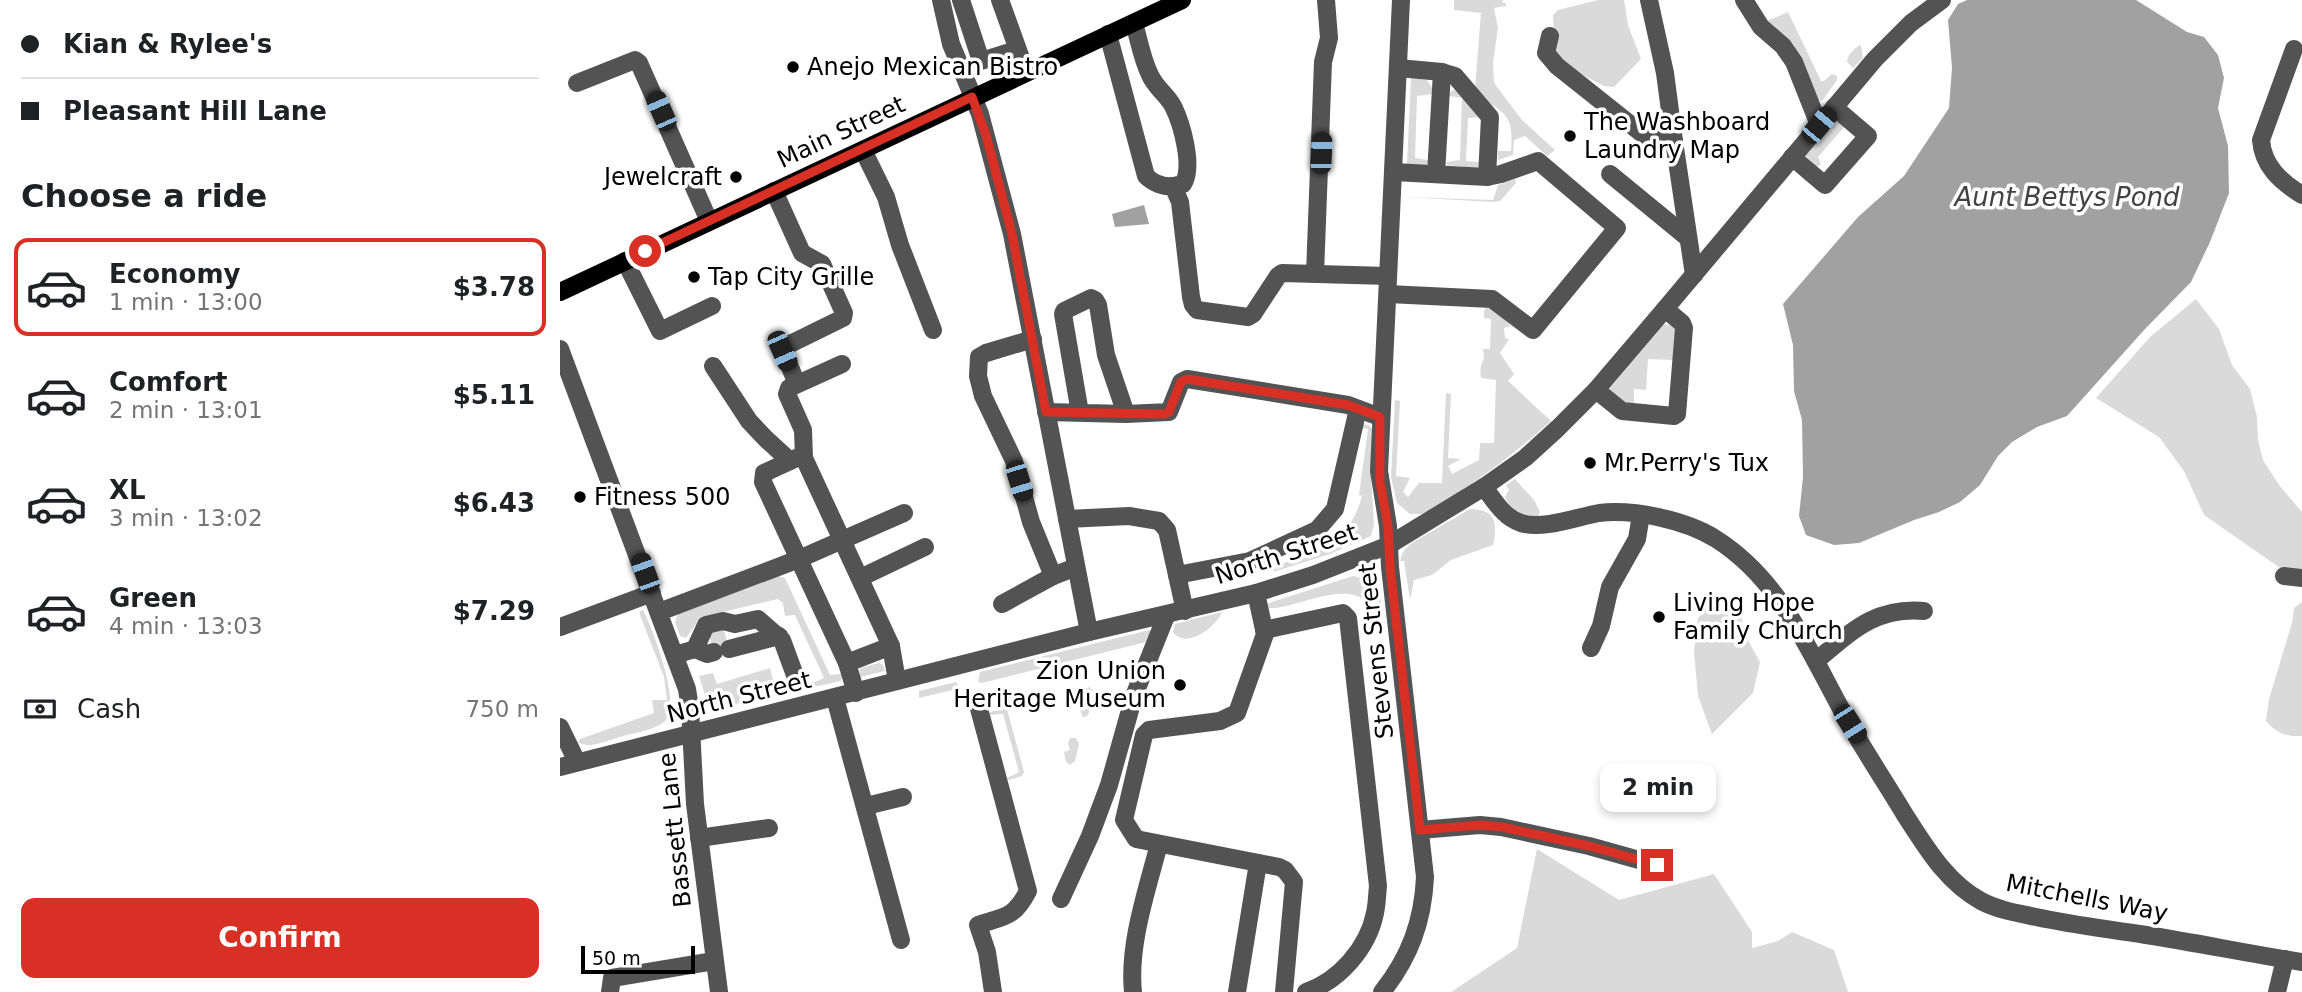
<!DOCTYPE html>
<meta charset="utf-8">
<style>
body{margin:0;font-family:"DejaVu Sans",sans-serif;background:#f2f2f2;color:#202124;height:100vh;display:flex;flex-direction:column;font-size:26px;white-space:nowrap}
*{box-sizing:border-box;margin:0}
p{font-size:23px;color:#757577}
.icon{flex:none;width:38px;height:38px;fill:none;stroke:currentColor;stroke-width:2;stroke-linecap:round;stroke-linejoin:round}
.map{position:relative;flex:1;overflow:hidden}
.details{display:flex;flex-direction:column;background:#fff;width:560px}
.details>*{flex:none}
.top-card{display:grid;align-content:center;height:154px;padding:0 21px;background:#fff}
.scale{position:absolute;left:21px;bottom:18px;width:114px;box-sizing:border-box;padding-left:7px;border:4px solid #000;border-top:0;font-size:19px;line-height:24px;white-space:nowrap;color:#000;-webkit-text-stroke:5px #fff;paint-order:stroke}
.end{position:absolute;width:32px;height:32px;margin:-16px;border:9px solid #d93025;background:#fff;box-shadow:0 0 0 4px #fff}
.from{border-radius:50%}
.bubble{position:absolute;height:49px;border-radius:14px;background:#fff;box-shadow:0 4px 10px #0003;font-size:23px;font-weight:800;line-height:49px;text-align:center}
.car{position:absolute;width:21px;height:42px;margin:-21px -10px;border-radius:9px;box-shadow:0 0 5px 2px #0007;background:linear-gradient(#222 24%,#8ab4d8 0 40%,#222 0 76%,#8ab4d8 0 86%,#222 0)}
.top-card b{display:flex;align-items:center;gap:24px;height:66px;font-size:26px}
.top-card b+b{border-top:2px solid #e0e0e0}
.top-card i{width:18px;height:18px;background:#202124}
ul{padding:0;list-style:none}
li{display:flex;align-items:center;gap:21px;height:98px;margin:0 14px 10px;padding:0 7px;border:4px solid transparent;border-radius:14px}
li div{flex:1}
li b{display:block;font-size:26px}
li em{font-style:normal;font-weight:800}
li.selected{border-color:#d93025}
li>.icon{width:63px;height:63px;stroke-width:1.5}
h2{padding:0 21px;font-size:32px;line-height:84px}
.pay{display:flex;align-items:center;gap:18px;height:77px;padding:0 21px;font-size:26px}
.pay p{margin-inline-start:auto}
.action{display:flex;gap:14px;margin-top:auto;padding:14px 21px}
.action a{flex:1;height:80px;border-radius:14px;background:#d93025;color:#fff;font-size:28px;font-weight:800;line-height:80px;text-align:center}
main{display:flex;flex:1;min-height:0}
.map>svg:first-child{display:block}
.green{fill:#dadada}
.water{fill:#a1a1a1}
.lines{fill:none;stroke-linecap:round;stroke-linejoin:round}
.minor-tunnel{stroke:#d9d9d9;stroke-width:18;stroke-dasharray:18 9;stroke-linecap:butt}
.minor{stroke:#535353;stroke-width:18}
.major{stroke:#000;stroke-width:18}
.route{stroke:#d93025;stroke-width:9}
.poi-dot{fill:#000;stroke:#fff;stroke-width:2.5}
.labels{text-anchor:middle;stroke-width:7;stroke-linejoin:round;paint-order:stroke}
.poi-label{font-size:24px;fill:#000;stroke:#fff;text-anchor:start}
.street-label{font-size:24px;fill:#000;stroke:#fff}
.water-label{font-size:26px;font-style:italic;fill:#424242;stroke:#fff}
</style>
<main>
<section class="details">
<div class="top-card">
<b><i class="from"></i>Kian &amp; Rylee's</b>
<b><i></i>Pleasant Hill Lane</b>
</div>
<h2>Choose a ride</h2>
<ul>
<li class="selected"><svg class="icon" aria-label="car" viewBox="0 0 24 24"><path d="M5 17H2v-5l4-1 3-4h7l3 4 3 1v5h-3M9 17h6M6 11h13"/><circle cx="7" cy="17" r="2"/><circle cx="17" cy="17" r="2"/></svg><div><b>Economy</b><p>1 min · 13:00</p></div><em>$3.78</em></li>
<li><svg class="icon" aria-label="car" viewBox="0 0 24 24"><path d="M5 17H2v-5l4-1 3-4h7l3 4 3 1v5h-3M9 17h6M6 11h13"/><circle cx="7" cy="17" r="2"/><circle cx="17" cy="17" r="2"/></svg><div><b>Comfort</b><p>2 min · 13:01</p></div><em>$5.11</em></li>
<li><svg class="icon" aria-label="car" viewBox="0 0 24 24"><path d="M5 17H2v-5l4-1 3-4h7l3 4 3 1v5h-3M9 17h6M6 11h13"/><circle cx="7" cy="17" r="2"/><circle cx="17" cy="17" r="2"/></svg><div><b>XL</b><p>3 min · 13:02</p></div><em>$6.43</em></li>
<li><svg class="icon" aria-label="car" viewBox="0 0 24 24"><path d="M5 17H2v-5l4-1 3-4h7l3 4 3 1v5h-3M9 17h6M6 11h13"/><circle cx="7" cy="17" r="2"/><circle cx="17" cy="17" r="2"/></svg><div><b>Green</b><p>4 min · 13:03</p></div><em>$7.29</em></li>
</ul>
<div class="pay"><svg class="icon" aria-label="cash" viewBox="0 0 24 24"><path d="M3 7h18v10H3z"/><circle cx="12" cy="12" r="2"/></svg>Cash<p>750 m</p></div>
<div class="action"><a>Confirm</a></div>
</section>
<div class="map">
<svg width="1742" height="992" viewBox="0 0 1742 992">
<rect width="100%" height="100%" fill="#fff"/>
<g class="green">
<path d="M894,0H942L943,3H946V6L934,8L938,28L933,62L934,83L962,120L995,150L987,156L965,136L954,140L953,155L938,160V151H951C955,103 936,117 915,88L921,13L894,10Z"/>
<path d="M1038,0H1064L1068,25L1081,59L1054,87L1044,86L1003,65L994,53L993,15L998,10Z"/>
<path d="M1228,12L1261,81H1264L1272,74L1277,76V80L1262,101L1258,100L1207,21Z"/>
<path d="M1301,45L1303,58L1293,68L1287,62C1287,55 1295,47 1301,45Z"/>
<path d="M851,78L867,80L873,89L872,94L857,96L855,158L868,160V164L865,165L847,164Z"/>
<path d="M896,90L921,117L908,118L906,161L918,162L920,165L917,168L887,165L886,162L900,160L902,98L889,96L891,91Z"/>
<path d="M1273,122H1280L1285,126L1258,157L1261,164L1257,167L1246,156V153Z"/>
<path d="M955,179L956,183L940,201L934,202L845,197L933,200L938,185Z"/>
<path d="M1636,299L1659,329L1672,365L1690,389L1697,417L1698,439L1703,460L1719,485L1742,512V572L1730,575L1644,515L1624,471L1599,437L1536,398L1590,337Z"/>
<path d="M927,307L938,312L951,326L944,328L945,338L949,339L940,353L954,374L948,381L991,421C953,455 913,485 869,511L862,514H850L837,503L831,477L835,400L840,401L836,476L850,478L843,492L848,497L859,483H882L886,393L891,394L888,458L901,459L888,466L892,474L919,460L920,443H934L936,380L921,378C920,371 920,365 924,359L923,349H930L931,319L924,318V310Z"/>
<path d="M1104,324L1111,325L1116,330L1113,360L1088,359L1086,390L1074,389V405L1067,404L1050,392V388Z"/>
<path d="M801,424L809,425L812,429L811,475L814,524L811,536L770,554L713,572L715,567C757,549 789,545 802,496L799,495L808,429L800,428Z"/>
<path d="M955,479L974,500L980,512L978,516C963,517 950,510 945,497L949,490L946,485Z"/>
<path d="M910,509C936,509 938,524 933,545L891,560L872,575L854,580L850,600L844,561H840L843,552L850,544Z"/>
<path d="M218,576L225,578L270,675L281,674L282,676L281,681L249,688L250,684L264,678L235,615L225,616L223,603L218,599L141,617L126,638L120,636L115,622L118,614Z"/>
<path d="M793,576C819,580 824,598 821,621L814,620C812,615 811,609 808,605C790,577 733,610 709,608L708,604L712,602Z"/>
<path d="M1154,600L1180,607L1184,633L1200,662L1193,693L1152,734L1138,696L1134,652L1138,618Z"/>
<path d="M1742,602V736C1726,737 1716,733 1706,721L1709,699L1732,623L1734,608Z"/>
<path d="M83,610C93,629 121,703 106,720C97,730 73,733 60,737C48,740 29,750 18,742L20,739L94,713L92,700H107L104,677L80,615V611Z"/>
<path d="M662,612C656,627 626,650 613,632L615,624Z"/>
<path d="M589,630L592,631L586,642L422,683L418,682L420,672Z"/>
<path d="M319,663L323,665L325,671L300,677V668Z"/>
<path d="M210,668L214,684L222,687V692L161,708C145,705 144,690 139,676L153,673L157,684Z"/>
<path d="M396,682L400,688L359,698V691Z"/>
<path d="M529,687L534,691L533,701L528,715L523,718L518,704L524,703L523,690Z"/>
<path d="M444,708L447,709L464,772L462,776L449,780L447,778L459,772L443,714L429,715L430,712Z"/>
<path d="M510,738H516L519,744L515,761L510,765L506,762L504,752L510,750L508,744Z"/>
<path d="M977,849L1059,900L1154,874L1192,932V948L1218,941L1232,932L1274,950L1288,992H891L957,948Z"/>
</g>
<g class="water">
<path d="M1407,0H1576L1627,32L1644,37L1658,55L1664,78L1658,108L1668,146L1669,193L1650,242L1631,282L1585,329L1507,416L1477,427L1452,442L1438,456L1420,485L1400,502L1379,512L1354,520L1299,543L1274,545L1246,535L1239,516L1243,477L1242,420L1234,391L1233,345L1223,304L1298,217L1344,176L1389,108L1392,68L1388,20L1398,4Z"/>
<path d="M584,205L589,224L555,227L552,214Z"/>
</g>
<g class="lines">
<path class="minor-tunnel" d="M150,638L165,634"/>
<g class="minor">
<path d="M381,0L391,44L420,114L452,234L529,632"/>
<path d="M401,0L421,61L456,50"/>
<path d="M440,0L466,72"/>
<path d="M1089,0L1105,73L1114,141"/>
<path d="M1184,0L1201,27L1223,46L1234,62L1259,125"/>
<path d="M574,23C579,40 582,59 590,75C595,87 607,95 613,106C622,124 634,167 623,184L613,186"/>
<path d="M548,34L586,176C593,183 603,187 613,186L620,202L631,297L633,305L637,310L688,317L693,314L718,276L722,273L828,276"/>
<path d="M990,36L986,53L997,66L1085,136L1114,141L1134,275"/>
<path d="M1734,49L1701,140C1703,166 1720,181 1742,195"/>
<path d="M838,68L882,72L876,174"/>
<path d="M882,72L895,76L930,117L927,177"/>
<path d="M17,83L75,60L79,63L149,221"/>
<path d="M303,150L326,197L340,245L373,330"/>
<path d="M1232,157L1265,185L1308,136L1274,107"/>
<path d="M1050,174L1128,238"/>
<path d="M214,191L242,253L262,264L284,313L283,318L222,348L237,384"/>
<path d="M65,261L100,331L152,306"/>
<path d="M755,274L763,62L769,38L766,0"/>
<path d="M828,294L932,299L973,330L1057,228L978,161L941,174L927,177L834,172"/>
<path d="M473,339L426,353L419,357L418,376L423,396L454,461L471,522L493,576L516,567"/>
<path d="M0,349L127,689L130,708L135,804L159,992"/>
<path d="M282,364L229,388L227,394L243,430L244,458L331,646L337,681"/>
<path d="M153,366L189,421L206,439L230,461"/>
<path d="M1036,390L1062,411L1114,416L1117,414L1124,328L1122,323L1105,309"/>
<path d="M486,412L566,414L546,355L538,305L535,300L531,298L504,311L503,314L520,413"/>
<path d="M566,414L609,412L621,382L627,379L788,405L820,417"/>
<path d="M243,455L204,473L203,482L287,663L296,693"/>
<path d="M924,487C934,500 944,518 961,523C983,530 1016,517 1039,513C1074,509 1126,520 1156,539C1224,582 1251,657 1290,725C1307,755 1327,785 1345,815C1366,847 1386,882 1421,901C1438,910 1457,913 1476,917C1513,925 1549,929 1586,935C1638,943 1690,954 1742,962"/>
<path d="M507,519L569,516L599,521L607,530L625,611"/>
<path d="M617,575L690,561L757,530L775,509L798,409"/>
<path d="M1724,576L1742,578"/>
<path d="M300,578L365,547"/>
<path d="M696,593L705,634L677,713L660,721L589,730L584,735L564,820L576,839L719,867L725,870L734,882L724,992"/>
<path d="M442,604L493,576"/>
<path d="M99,612L239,559L344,513"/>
<path d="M0,627L92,593"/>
<path d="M704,630L783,613L788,618L818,886C817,895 817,904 815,913C808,948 779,981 746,992"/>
<path d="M1031,648L1041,626L1050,587L1077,539L1081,515"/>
<path d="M135,649L147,654L154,652"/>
<path d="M169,649L219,636"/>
<path d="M115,655L135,649L146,625L163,621L175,624L198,619L222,640L236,678"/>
<path d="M1256,661C1292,631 1315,607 1364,611"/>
<path d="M287,663L331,646"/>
<path d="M275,698L341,940"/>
<path d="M418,705L468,891C454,918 445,916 418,925L427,952L433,992"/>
<path d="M0,727L17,762"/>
<path d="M0,767L529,632L696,593L753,575L829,545L924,487L965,458L998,428L1036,390L1105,309L1315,59L1351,23L1382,0"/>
<path d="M306,806L343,797"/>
<path d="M860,830L920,825L941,827L1029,846L1097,865"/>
<path d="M139,838L209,828"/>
<path d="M501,899L530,836L549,785L574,696L606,616"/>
<path d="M50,992L52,978L154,961"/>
<path d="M573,992C568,945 587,890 599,844"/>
<path d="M677,992L698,863"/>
<path d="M822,992C850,957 863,921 865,877L830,567L828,526L819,471L841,0"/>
<path d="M1717,992L1725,959"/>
</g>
<path class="major" d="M0,292L622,0"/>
</g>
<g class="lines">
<path class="route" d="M85,251L412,97L426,135L452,234L486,412L605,414L609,412L621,382L627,379L788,405L820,417V482L828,526L830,567L860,830L920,825L942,827L1029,846L1097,865"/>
</g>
<g class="poi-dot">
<circle cx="233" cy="67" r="7"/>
<circle cx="1010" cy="136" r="7"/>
<circle cx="176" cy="177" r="7"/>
<circle cx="134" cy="277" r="7"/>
<circle cx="1030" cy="463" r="7"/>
<circle cx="20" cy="497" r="7"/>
<circle cx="1099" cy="617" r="7"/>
<circle cx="620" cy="685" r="7"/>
</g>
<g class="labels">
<g class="poi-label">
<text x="247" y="75">Anejo Mexican Bistro</text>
<text x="1024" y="130">The Washboard<tspan x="1024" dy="28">Laundry Map</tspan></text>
<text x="162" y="185" text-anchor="end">Jewelcraft</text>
<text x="148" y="285">Tap City Grille</text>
<text x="1044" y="471">Mr.Perry's Tux</text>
<text x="34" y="505">Fitness 500</text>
<text x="1113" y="611">Living Hope<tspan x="1113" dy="28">Family Church</tspan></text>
<text x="606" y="679" text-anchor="end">Zion Union<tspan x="606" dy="28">Heritage Museum</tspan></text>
</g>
<g class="street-label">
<text transform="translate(281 132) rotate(-25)" y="8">Main Street</text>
<text transform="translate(726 554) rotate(-18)" y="8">North Street</text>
<text transform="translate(816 651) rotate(-96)" y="8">Stevens Street</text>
<text transform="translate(179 697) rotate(-14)" y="8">North Street</text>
<text transform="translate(115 830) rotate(-96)" y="8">Bassett Lane</text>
<text transform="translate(1527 898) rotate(11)" y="8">Mitchells Way</text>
</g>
<g class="water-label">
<text x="1507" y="206">Aunt Bettys Pond</text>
</g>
</g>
</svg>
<div class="scale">50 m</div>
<i class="end from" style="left:85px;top:251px"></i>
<i class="end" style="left:1097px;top:865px"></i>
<div class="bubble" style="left:1040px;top:763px;width:116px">2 min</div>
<i class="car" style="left:101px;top:111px;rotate:336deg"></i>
<i class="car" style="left:1259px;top:125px;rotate:40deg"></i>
<i class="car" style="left:761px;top:153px;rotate:2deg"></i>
<i class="car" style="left:222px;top:351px;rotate:156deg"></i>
<i class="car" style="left:459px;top:481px;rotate:163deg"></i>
<i class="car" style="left:85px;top:573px;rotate:340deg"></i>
<i class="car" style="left:1290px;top:724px;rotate:148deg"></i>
</div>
</main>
